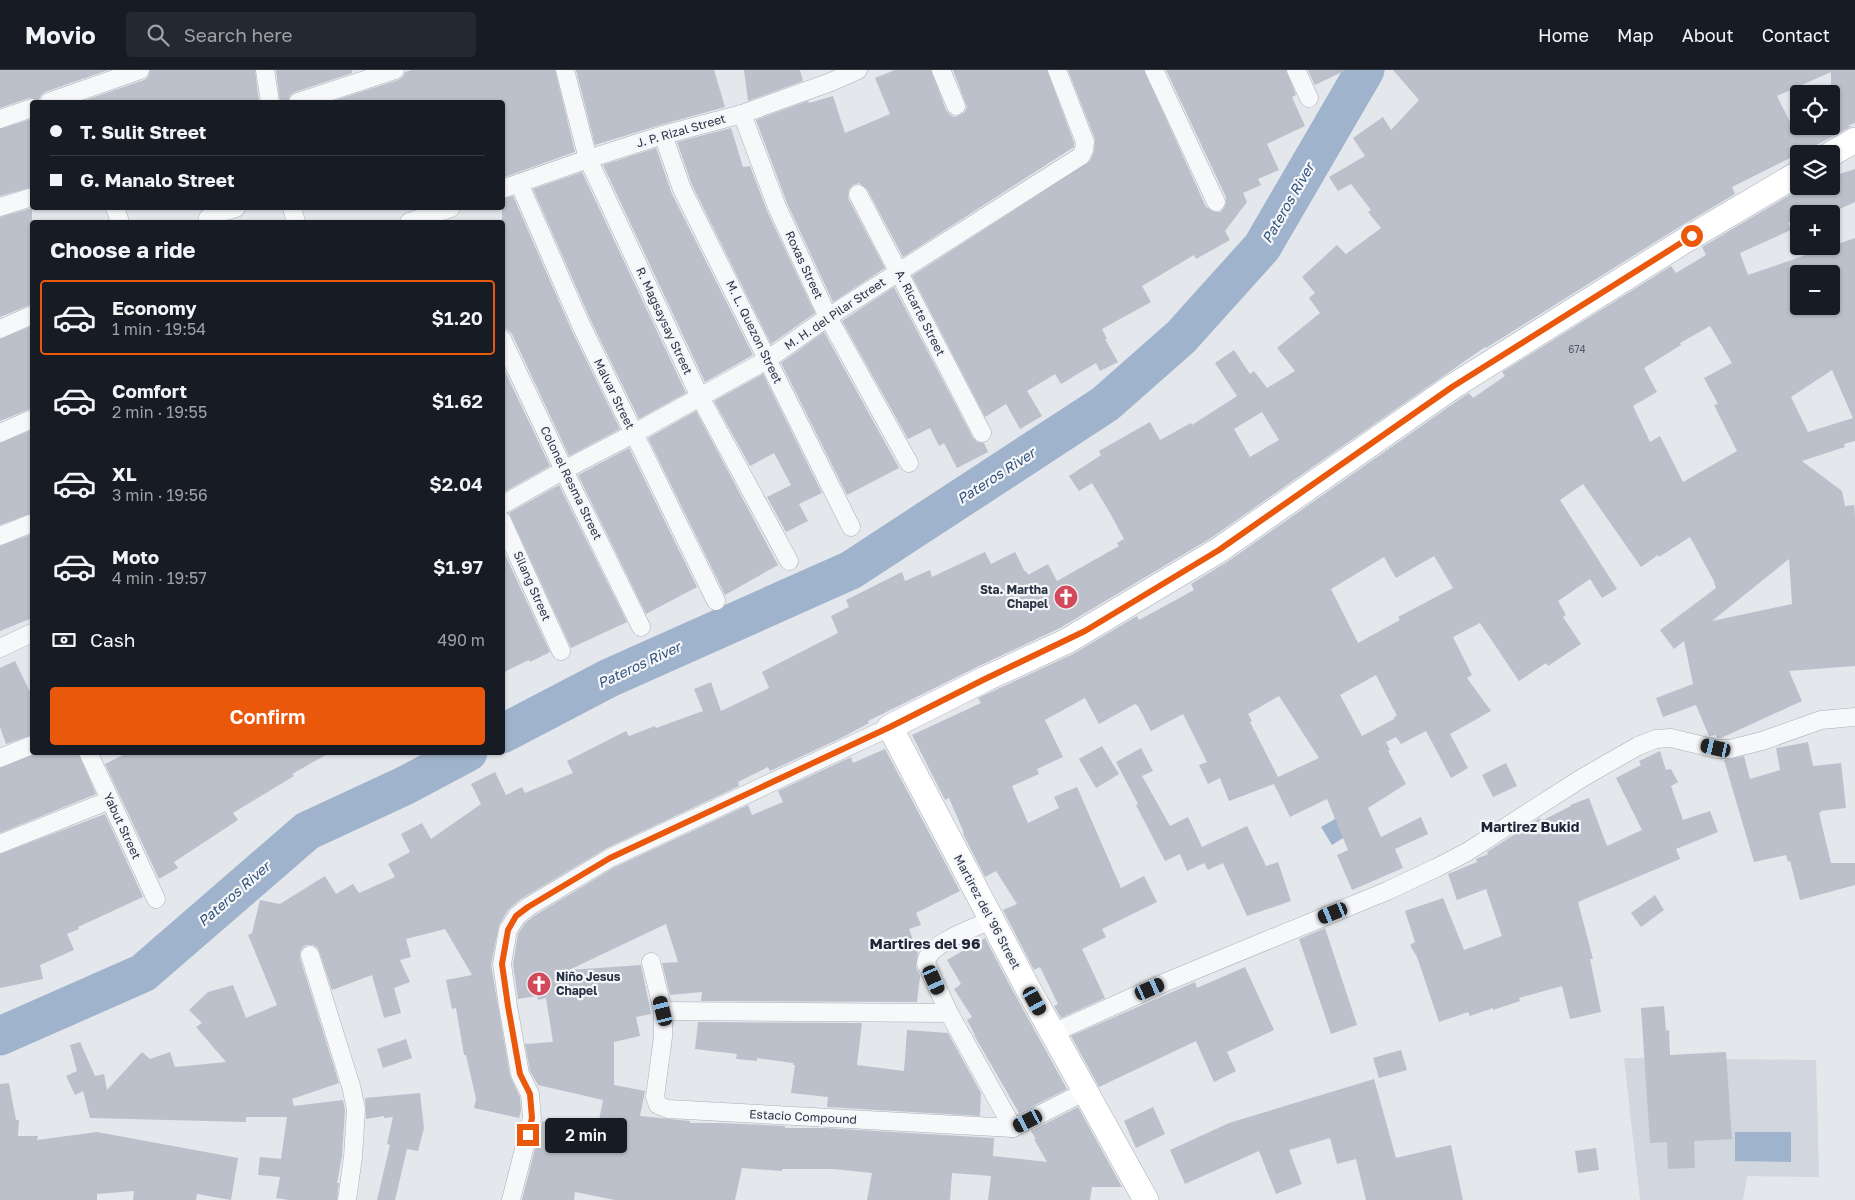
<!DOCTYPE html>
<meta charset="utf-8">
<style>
body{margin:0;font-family:"Golos Text",sans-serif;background:#242831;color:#f1f3f6;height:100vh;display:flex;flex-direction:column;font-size:19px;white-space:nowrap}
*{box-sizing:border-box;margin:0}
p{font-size:16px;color:#9ea1a6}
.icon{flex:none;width:28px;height:28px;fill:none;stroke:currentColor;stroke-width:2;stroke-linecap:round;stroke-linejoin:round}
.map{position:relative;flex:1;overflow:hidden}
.side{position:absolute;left:30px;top:150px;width:475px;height:535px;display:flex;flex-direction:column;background:#171b24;border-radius:5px;box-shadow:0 1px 4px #0004}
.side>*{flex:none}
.top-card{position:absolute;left:30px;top:30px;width:475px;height:110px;border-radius:5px;box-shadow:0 1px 4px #0004;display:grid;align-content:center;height:110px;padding:0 20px;background:#171b24}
.controls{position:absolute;left:1790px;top:15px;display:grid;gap:10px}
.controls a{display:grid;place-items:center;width:50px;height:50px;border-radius:5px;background:#171b24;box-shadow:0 1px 4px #0004;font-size:25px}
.end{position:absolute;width:22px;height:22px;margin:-11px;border:6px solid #ea580c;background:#fff;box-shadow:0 0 0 2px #fff}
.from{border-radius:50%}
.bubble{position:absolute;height:35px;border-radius:5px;background:#171b24;box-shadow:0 1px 4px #0004;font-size:16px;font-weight:600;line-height:35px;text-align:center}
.car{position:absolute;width:15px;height:30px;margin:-15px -8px;border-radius:6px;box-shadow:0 0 4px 1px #0007;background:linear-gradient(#222 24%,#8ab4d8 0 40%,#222 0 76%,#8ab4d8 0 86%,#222 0)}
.top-card b{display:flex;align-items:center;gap:18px;height:48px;font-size:19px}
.top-card b+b{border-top:1px solid #363941}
.top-card i{width:12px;height:12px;background:#f1f3f6}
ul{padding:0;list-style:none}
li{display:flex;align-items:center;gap:15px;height:75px;margin:0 10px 8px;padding:0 10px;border:2px solid transparent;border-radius:5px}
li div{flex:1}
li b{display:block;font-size:19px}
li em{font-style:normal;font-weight:600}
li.current{border-color:#ea580c}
li>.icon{width:45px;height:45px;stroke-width:1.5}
h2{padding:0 20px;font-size:22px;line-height:60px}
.pay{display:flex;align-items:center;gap:12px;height:55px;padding:0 20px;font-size:19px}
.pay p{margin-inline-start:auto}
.action{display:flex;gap:10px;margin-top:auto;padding:10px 20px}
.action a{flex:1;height:58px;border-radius:5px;background:#ea580c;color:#fff;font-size:20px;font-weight:600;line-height:58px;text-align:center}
header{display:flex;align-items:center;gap:30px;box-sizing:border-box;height:70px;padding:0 25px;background:#171b24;border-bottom:1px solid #363941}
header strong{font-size:24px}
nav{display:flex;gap:28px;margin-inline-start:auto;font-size:18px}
.search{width:350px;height:45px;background:#242831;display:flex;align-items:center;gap:12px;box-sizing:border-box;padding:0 18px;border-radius:5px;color:#9ea1a6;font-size:19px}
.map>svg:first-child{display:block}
.built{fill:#d2d6de}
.water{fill:#9fb4cc}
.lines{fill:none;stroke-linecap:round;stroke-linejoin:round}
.river{stroke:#9fb4cc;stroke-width:39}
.building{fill:#bbc0ca;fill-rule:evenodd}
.street-casing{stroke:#a9aeb7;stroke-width:19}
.secondary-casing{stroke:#a9aeb7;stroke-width:26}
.street{stroke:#f7f8fa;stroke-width:18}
.secondary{stroke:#fff;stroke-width:25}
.route{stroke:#ea580c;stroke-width:6}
.labels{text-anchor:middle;stroke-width:4.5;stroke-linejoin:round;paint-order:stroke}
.number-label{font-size:10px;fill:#4f5766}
.street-label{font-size:12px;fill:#2b3445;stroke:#f4f6f9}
.poi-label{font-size:12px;font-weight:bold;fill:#2b3445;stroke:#f4f6f9;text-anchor:end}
.water-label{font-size:14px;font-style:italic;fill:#34527a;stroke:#f4f6f9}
.neighbourhood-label{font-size:14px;font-weight:bold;fill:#1d2536;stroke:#f4f6f9}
.quarter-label{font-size:15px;font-weight:bold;fill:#1d2536;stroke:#f4f6f9}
</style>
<header>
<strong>Movio</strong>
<div class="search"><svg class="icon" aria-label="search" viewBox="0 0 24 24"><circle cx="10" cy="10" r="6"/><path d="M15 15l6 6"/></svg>Search here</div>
<nav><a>Home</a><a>Map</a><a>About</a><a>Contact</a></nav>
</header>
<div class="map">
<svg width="1855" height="1130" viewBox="0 0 1855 1130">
<rect width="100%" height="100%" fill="#e4e7ec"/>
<path class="built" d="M1624,988L1816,990L1819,1107L1747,1106L1743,1130H1640Z"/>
<g class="water">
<path d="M1333,741L1360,757L1332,775L1321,757L1335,749Z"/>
<path d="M1735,1062H1791V1092L1735,1091Z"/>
</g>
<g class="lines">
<g class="river">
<path d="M502,664L609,608L851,500L1105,334L1181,267L1262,177L1365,0"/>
<path d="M0,966L143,903L307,761L404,716L468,682"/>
</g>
</g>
<g class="building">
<path d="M0,0H108L45,22L41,25L39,30L29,28L0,38Z"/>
<path d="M150,0H255L259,32H80L144,10L148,7Z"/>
<path d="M276,0H352V3L295,22L290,25L288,32H280Z"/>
<path d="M412,0H555L575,82L502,108V32H330L398,10L403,7L405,2Z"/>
<path d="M576,0H714L725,37L660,55L595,75Z"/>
<path d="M744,0H800L803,11L748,31Z"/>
<path d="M895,0H931L946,40L950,45L955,47L964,43L967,37L953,0H1047L1074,73V77L903,187L867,119L859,113L853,115L849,119L848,128L885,198L833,232L787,133L756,50L808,31L809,33L833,26L845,63L890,44L875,8Z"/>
<path d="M1068,0H1144L1206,137L1215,142H1220L1224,138L1226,133V127L1166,0H1286L1296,25L1292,27L1305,56L1267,74L1279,100L1258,109L1261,115L1243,123L1247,132L1225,161L1230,170L1196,189L1194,185L1142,216L1151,232L1102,259L1107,269H1105L1118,292L1100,301L1096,293L1061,314L1055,304L1027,321L1042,346L1020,359L1006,334L985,347L912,206L1090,91L1094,82L1095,69Z"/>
<path d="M1308,0H1346L1315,15Z"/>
<path d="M1393,0H1855V53L1847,56H1852L1826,70L1732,117L1735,124L1676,159L1486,278L1485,277L1211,468L1060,558L979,596L868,651L869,653L841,668L770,701L768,697L738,712L739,716L605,779L521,829L508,840L499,855L491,895L510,1006L520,1027L521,1041L519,1048L474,1038L476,1029L466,985H464L456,938L452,939L446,910L472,905L445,859L406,869L411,887L400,890L410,912L394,918L401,943L384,948L372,905L332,920L318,878L313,875H307L303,877L300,882V888L339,1013L292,1029L294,1036L343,1030L345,1040L342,1086L337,1113H339L337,1130H289L276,1128L280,1107L258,1105L260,1087L281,1089L287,1047H246V1052L90,1048L83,1021L75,1025L66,1006L77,1001L70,975L80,972L95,1006L104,1004L107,1020L142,982L150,989L170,982L175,997L226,992L196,957L202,953L189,940L208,922L233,915L246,948L277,935L248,865L252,863L260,830L280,834L325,806L336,824L353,814L359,823L395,807L388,794L410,782L401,764L422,753L431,769L481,734L471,714L495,702L506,725L522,717L525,723L573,703L567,691L626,661L629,666L655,656L656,658L703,641L694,619L711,612L721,641L769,618L762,602L838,563L831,546L849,537L846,530L902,502L905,511L930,500L932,507L985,482L991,494L1015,482L1025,502L1026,501L1028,505L1048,494L1057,511L1119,476L1117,473L1124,469L1110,443L1092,413L1079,421L1069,406L1101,385L1099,381L1150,352L1160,370L1191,353L1192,355L1237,326L1215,293L1234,280L1250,304L1254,301L1267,318L1295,301L1277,278L1320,243L1309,228L1315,223L1302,207L1337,175L1346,184L1381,158L1368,142L1371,140L1351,114L1338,121L1329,107L1365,86L1353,68L1383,47L1391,60L1419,30ZM1831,2V56H1792L1777,26ZM1262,342L1279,370L1250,387L1234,359Z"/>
<path d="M32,49V117L0,126V59Z"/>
<path d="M731,58L743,97L750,96L767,141L815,243L771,274L692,115L677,72Z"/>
<path d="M656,78L672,124L753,285L705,312L603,95Z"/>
<path d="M1855,99V132L1829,144H1799V147L1788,153L1791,160L1740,183L1748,205L1855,168V371L1844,374L1845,377L1802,391L1842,421L1845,436L1854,435L1855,445V596L1789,601L1802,631L1721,668H1717L1716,665L1709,666L1696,635L1663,647L1656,628L1693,614L1684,571L1674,579L1660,560L1716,518L1714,513H1715L1690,467L1659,487L1658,485L1641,497L1583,414L1560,430L1617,519L1602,528L1590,509L1558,531L1566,545L1563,547L1581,574L1548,596L1546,593L1519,611L1480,553L1453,567L1472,605L1467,608L1491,641L1450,664L1468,698L1451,708L1426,661L1401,674L1396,667L1386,672L1390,680L1388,681L1406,714L1368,738L1381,767L1421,747L1428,764L1395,779L1403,798L1352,820L1337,785L1348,780L1327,729L1290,747L1274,714L1229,731L1220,708L1208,714L1199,695L1207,692L1183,644L1151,661L1138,636L1135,634L1099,654L1085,628L1045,650L1063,687L1037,699L1039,704L1012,716L1028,753L1059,738L1054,727L1077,717L1121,818L1144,806L1157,832L1102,859L1106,867L1082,879L1105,928L1061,948L1054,936L1058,934L1040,897L1034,900L1003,840L1017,834L996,801L985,807L963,764L964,763L949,728L945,730L912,665L981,633L978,628L1073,584L1137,546L1139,550L1194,520L1191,514L1227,492L1460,329L1469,323L1473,328L1505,306L1502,302L1671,196L1676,203L1706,185L1702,177L1805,116H1831V107ZM1799,204H1831V236H1799ZM1710,256L1732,293L1704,308L1718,334L1714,335L1737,381L1683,412L1660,366L1650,372L1633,336L1657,322L1644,298L1681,275L1680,273ZM1832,300L1853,348L1808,362L1791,327ZM1434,486L1453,518L1398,547L1400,550L1358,573L1331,519L1384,487L1396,508ZM1789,489L1792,534L1712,551ZM1376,605L1397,646L1394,647V649L1362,666L1340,625ZM1279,626L1319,688L1278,707L1250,652L1252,651L1248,644Z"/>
<path d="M582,102L686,323L639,349L591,251L533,119Z"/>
<path d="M513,126L571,259L620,359L569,386L512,264L508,260L502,258V129Z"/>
<path d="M32,138V234L0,247V147Z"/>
<path d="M894,217L973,368L977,372L984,373L988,382L957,398L944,373L939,376L930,358L908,369L842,251Z"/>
<path d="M32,256V338L0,351V269Z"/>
<path d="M824,262L899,398L847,425L781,293Z"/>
<path d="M502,295L550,396L502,423Z"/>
<path d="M763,304L822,423L799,434L808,451L786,462L767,427L791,415L774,383L750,396L714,331Z"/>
<path d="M696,341L778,495L725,525L648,368Z"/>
<path d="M32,360V443L0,455V373Z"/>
<path d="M629,378L697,517L646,544L578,405Z"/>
<path d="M559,415L627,552L571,578L509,443Z"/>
<path d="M32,464V548L0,561V476Z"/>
<path d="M502,478L550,582L530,592L529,590L502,603Z"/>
<path d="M15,591L32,626V665L6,674L0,657V598Z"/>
<path d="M1808,672L1813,696L1841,693L1846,738L1821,741V742L1819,743L1831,793H1855V815L1800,830L1790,791L1788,792L1786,785L1754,792L1724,690L1744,686L1750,709L1780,700L1776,678Z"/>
<path d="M1102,676L1119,704L1096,718L1079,689Z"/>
<path d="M1141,678L1153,701L1142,706L1170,756L1188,747L1202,777L1247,756L1266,796L1278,792L1291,831L1247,846L1223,793L1208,800L1204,793L1187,801L1180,784L1165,791L1136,735L1138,734L1116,692Z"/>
<path d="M885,679L960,821L916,843L921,855L909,859L918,883L916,897L920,906L917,932L701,931L702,922L670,925L662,893L678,892L666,854L569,900L641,895L651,944L636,947L640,966L614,972V1015L645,1021L640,1046L690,1051V1053H721L785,1056V1058H826L994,1068L993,1086L1047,1092L1034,1069H1036L1031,1061L1078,1037L1122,1117H1092L1090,1130H988L991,1106L952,1103L950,1130H867L872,1103L833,1099H782V1101L742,1098L735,1130H615L575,1122L574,1130H522L542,1051L596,1065L603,1030L538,1015L530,1001L525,974L553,972L546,928L538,930L537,926L518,929L513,894L518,864L525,853L534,846L615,797L748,735L752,745L783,732L778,721L851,687L853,693Z"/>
<path d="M1660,681L1666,700L1671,699L1678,712L1671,716L1683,750L1710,741L1718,762L1676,779L1680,789L1578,832L1593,889H1590L1601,942L1570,949L1562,916L1519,928L1520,931L1493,940V938L1470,946L1468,942L1439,952L1417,887L1410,875L1415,872L1405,841L1443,828L1464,880L1502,866L1486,819L1457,830L1448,804L1477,792L1476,789L1488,784L1487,782L1540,748L1541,751L1571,736L1570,735L1589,728L1607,776L1642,760L1616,708L1641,695L1639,691Z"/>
<path d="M39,682H78L96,724L0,763V698Z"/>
<path d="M129,682H331L292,704L294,706L233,743L238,750L174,792L178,798L159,809L105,694Z"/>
<path d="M1506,693L1517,716L1493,727L1482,705Z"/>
<path d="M105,744L143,827L78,857L79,859L67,864L74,880L40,895L43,909L0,918V784Z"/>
<path d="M1655,825L1664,840L1641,857L1631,843Z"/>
<path d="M1325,858L1357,955L1331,964L1299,869Z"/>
<path d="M985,868L1008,912L1067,1019L1019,1043L974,965H975L967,950L972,947L954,919L961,914L947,890Z"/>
<path d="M1245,897L1274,960L1227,982L1236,1001L1214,1012L1196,971L1099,1017L1071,966L1195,912L1197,918Z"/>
<path d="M1664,936L1666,961L1669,960L1670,985L1726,982L1732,1069L1694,1071L1695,1098L1668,1099L1667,1072L1650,1073L1641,938Z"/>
<path d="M698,952L862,953L857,995L904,1001L907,960L948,963L981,1023L980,1046L827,1037L828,1027L791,1023L795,995H793V993L757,988V991L736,989L737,984L695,979Z"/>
<path d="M406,969L412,988L383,998L377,979Z"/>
<path d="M1401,980L1407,1000L1379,1008L1373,988Z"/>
<path d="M1374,1009L1396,1088L1451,1075L1463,1130H1366L1356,1089L1337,1094L1330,1068L1289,1080L1302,1114L1276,1124L1259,1081L1185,1114L1170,1080L1229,1053Z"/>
<path d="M9,1013L16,1050H19L18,1066H38L37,1070L97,1062L238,1088L231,1130L197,1124L196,1130H133L134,1121L97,1124V1130H0V1014Z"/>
<path d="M420,1023L424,1058L418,1081L407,1079L395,1130H377L390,1075L387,1074L393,1047L384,1048V1046L366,1049L365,1028Z"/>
<path d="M1153,1037L1165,1064L1136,1078L1124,1051Z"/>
<path d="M1596,1078L1599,1100L1578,1103L1575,1081Z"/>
</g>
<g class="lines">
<defs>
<g id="street">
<path d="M265,0L270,32"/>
<path d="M565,0L588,89L700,327L789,491"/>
<path d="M941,0L956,36"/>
<path d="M1154,0L1216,132"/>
<path d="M1296,0L1309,28"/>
<path d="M49,32L140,0"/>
<path d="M298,32L395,0"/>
<path d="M742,44L777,137L828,247L909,393"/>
<path d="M0,49L32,38"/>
<path d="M663,65L682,119L851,457"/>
<path d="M519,113L581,255L716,531"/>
<path d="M502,119L588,89L663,65L742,44L831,12L858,0"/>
<path d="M858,124L982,363"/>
<path d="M0,137L32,127"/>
<path d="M115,138L120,152"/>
<path d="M292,138L296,152"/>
<path d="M207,152L208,148L218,143L236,138"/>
<path d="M409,152L451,138"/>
<path d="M0,259L32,245"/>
<path d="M502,269L571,415L641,557"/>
<path d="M0,363L32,349"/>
<path d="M502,435L564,400L633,364L767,290L828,247L1081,86L1084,80L1085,72L1057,0"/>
<path d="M502,451L561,581"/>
<path d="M0,466L32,453"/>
<path d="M0,578L32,563"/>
<path d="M88,682L156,829"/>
<path d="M0,688L32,675"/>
<path d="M0,774L110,730"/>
<path d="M310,885L351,1016L356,1039L353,1087L347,1130"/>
<path d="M651,892L663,941V967L655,1027L658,1035L668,1039L1013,1058L1086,1021"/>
<path d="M663,941L949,943L1013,1058"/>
<path d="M949,943L926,893C928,873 974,858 991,850"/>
<path d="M1053,963L1166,912L1387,821L1436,798L1467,782L1582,708L1638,676L1656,669L1671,668L1716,679H1730L1762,671L1821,650L1855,647"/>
<path d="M511,1130L532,1048L530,1024L520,1004L508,936L502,894L508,860L517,846L528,837L610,788L890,657"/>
</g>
<g id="secondary">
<path d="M1831,84L1855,70"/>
<path d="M1146,1130L1026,915L890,657L985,609L1067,571L1219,480L1452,317L1684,171L1799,103"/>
</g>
</defs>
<use href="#street" class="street-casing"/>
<use href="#secondary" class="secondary-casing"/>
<use href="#street" class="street"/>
<use href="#secondary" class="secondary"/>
</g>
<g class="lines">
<path class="route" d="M528,1065L532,1048L530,1024L520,1004L508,936L502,894L508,860L516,846L528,837L610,788L890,657L985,609L1085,561L1219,480L1452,317L1692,166"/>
</g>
<defs>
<symbol id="church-disc" viewBox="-11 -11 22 22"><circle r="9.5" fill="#d1495b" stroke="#f4f6f9"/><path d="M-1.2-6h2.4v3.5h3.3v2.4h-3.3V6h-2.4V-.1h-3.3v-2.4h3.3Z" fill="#fff"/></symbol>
</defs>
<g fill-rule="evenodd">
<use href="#church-disc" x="1052" y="513" width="28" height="28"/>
<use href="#church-disc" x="525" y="900" width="28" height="28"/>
</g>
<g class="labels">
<g class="number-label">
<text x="1577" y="283">674</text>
</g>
<g class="street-label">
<text transform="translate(681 61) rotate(-16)" y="4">J. P. Rizal Street</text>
<text transform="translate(804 195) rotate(65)" y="4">Roxas Street</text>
<text transform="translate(920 243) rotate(63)" y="4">A. Ricarte Street</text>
<text transform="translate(835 244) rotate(-34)" y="4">M. H. del Pilar Street</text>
<text transform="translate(664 251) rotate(65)" y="4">R. Magsaysay Street</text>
<text transform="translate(754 262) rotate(64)" y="4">M. L. Quezon Street</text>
<text transform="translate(614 324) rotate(64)" y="4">Malvar Street</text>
<text transform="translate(571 413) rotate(64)" y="4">Colonel Resma Street</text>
<text transform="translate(532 516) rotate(66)" y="4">Silang Street</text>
<text transform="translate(122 756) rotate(65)" y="4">Yabut Street</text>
<text transform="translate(987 842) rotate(62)" y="4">Martirez del '96 Street</text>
<text transform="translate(803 1047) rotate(3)" y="4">Estacio Compound</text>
</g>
<g class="poi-label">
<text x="1048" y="524">Sta. Martha<tspan x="1048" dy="14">Chapel</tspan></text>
<text x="556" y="911" text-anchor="start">Niño Jesus<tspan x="556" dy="14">Chapel</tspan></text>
</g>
<g class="water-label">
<text transform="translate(1288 133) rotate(-60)" y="5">Pateros River</text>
<text transform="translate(996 406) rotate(-33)" y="5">Pateros River</text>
<text transform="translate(639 595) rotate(-25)" y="5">Pateros River</text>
<text transform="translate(234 824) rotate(-41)" y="5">Pateros River</text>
</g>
<g class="neighbourhood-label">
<text x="1530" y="762">Martirez Bukid</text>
</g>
<g class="quarter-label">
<text x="925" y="879">Martires del 96</text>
</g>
</g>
</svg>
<div class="controls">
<a><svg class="icon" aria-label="locate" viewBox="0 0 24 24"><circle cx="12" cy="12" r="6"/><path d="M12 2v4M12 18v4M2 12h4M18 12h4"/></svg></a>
<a><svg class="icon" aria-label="layers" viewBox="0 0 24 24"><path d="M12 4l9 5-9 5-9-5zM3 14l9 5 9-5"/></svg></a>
<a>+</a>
<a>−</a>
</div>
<i class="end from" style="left:1692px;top:166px"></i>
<i class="end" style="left:528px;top:1065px"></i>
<div class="bubble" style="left:545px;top:1048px;width:82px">2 min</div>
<i class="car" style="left:1716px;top:678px;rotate:283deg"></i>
<i class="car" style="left:1333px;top:843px;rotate:248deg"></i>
<i class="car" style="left:934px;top:910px;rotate:156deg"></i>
<i class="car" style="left:1150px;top:919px;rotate:66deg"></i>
<i class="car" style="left:1035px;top:931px;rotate:151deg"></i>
<i class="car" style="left:663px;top:941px;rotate:346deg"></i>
<i class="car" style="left:1028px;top:1051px;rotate:243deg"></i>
<div class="top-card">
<b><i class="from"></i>T. Sulit Street</b>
<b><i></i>G. Manalo Street</b>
</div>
<section class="side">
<h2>Choose a ride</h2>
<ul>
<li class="current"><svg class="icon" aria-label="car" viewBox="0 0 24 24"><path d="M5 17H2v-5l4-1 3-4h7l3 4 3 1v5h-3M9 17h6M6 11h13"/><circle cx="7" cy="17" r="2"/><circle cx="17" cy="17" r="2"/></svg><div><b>Economy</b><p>1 min · 19:54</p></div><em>$1.20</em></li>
<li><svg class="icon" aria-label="car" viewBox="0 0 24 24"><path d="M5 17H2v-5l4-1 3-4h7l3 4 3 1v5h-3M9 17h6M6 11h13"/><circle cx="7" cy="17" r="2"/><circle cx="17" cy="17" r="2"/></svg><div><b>Comfort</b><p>2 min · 19:55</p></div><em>$1.62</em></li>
<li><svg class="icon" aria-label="car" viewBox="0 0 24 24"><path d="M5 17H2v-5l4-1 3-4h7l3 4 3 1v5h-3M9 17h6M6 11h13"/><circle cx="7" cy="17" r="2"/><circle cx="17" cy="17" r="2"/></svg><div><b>XL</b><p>3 min · 19:56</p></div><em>$2.04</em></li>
<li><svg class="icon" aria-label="car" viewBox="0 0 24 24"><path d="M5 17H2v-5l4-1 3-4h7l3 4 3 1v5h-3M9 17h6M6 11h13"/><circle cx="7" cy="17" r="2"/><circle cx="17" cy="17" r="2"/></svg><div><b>Moto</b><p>4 min · 19:57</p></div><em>$1.97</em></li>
</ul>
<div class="pay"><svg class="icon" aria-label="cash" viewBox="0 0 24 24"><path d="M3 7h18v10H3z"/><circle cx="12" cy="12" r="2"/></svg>Cash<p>490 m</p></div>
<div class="action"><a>Confirm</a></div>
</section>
</div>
